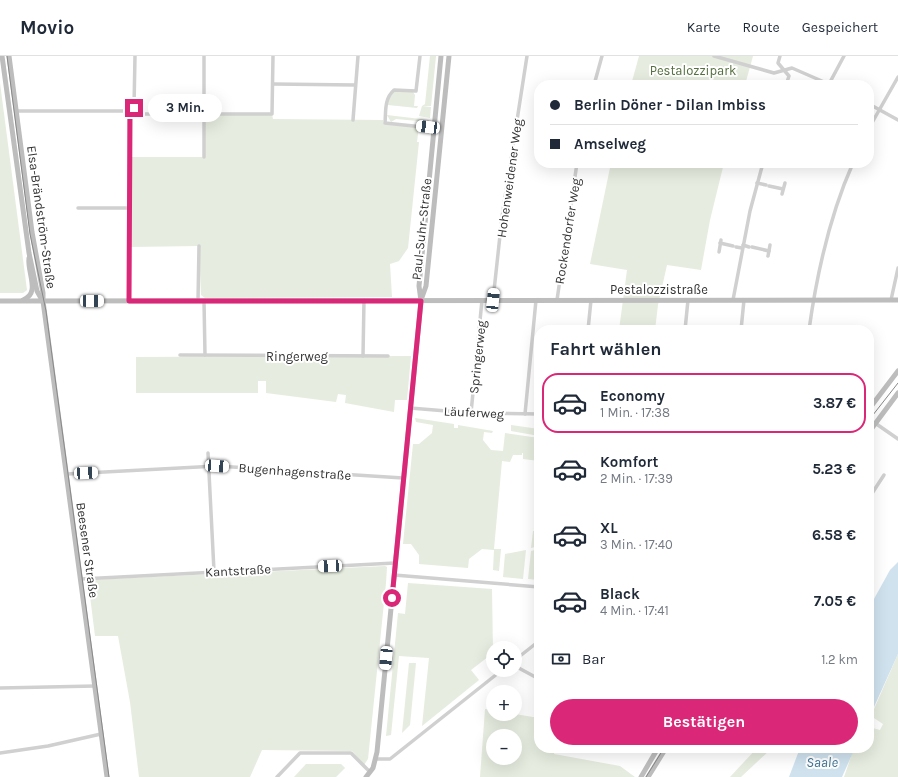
<!DOCTYPE html>
<html lang="de">
<meta charset="utf-8">
<style>
body{margin:0;font-family:Karla,sans-serif;background:#f2f2f3;color:#1f2937;height:100vh;display:flex;flex-direction:column;font-size:15px;white-space:nowrap}
*{box-sizing:border-box;margin:0}
p{font-size:13px;color:#747a83}
.icon{flex:none;width:22px;height:22px;fill:none;stroke:currentColor;stroke-width:2;stroke-linecap:round;stroke-linejoin:round}
.map{position:relative;flex:1;overflow:hidden}
.panel{position:absolute;left:534px;top:269px;width:340px;height:428px;display:flex;flex-direction:column;background:#fff;border-radius:16px;box-shadow:0 4px 16px #0002}
.panel>*{flex:none}
.banner{position:absolute;left:534px;top:24px;width:340px;height:88px;border-radius:16px;box-shadow:0 4px 16px #0002;display:grid;align-content:center;height:88px;padding:0 16px;background:#fff}
.controls{position:absolute;left:486px;top:585px;display:grid;gap:8px}
.controls a{display:grid;place-items:center;width:36px;height:36px;border-radius:50%;background:#fff;box-shadow:0 4px 16px #0002;font-size:20px}
.end{position:absolute;width:18px;height:18px;margin:-9px;border:5px solid #db2777;background:#fff;box-shadow:0 0 0 2px #fff}
.from{border-radius:50%}
.bubble{position:absolute;height:28px;border-radius:14px;background:#fff;box-shadow:0 4px 16px #0002;font-size:13px;font-weight:700;line-height:28px;text-align:center}
.car{position:absolute;width:12px;height:24px;margin:-12px -6px;border-radius:5px;box-shadow:0 0 3px 1px #0007;background:linear-gradient(#fff 24%,#345 0 40%,#fff 0 76%,#345 0 86%,#fff 0)}
.banner b{display:flex;align-items:center;gap:14px;height:38px;font-size:15px}
.banner b+b{border-top:1px solid #e0e1e3}
.banner i{width:10px;height:10px;background:#1f2937}
ul{padding:0;list-style:none}
li{display:flex;align-items:center;gap:12px;height:60px;margin:0 8px 6px;padding:0 8px;border:2px solid transparent;border-radius:16px}
li div{flex:1}
li b{display:block;font-size:15px}
li em{font-style:normal;font-weight:700}
li.current{border-color:#db2777}
li>.icon{width:36px;height:36px;stroke-width:1.5}
h2{padding:0 16px;font-size:18px;line-height:48px}
.pay{display:flex;align-items:center;gap:10px;height:44px;padding:0 16px;font-size:15px}
.pay p{margin-inline-start:auto}
.primary-button{display:flex;gap:8px;margin-top:auto;padding:8px 16px}
.primary-button a{flex:1;height:46px;border-radius:24px;background:#db2777;color:#fff;font-size:16px;font-weight:700;line-height:46px;text-align:center}
header{display:flex;align-items:center;gap:24px;box-sizing:border-box;height:56px;padding:0 20px;background:#fff;border-bottom:1px solid #e0e1e3}
header strong{font-size:19px}
nav{display:flex;gap:22px;margin-inline-start:auto;font-size:14px}
.map>svg:first-child{display:block}
.green{fill:#e6ecdf;fill-rule:evenodd}
.water{fill:#cfe2ee}
.lines{fill:none;stroke-linecap:round;stroke-linejoin:round}
.street{stroke:#d0d0d0;stroke-width:3.5}
.secondary{stroke:#bdbdbd;stroke-width:5}
.tram{stroke:#888;stroke-width:1}
.route{stroke:#db2777;stroke-width:5}
.labels{text-anchor:middle;stroke-width:4;stroke-linejoin:round;paint-order:stroke}
.park-label{font-size:13px;fill:#56703f;stroke:#fff}
.street-label{font-size:13px;fill:#333;stroke:#fff}
.water-label{font-size:14px;font-style:italic;fill:#3f7597;stroke:#fff}
</style>
<header>
<strong>Movio</strong>
<nav><a>Karte</a><a>Route</a><a>Gespeichert</a></nav>
</header>
<div class="map">
<svg width="898" height="721" viewBox="0 0 898 721">
<rect width="100%" height="100%" fill="#fff"/>
<g class="green">
<path d="M430,0H436L431,50H422L425,48Z"/>
<path d="M639,0H753L745,29H631Z"/>
<path d="M0,27L27,234L23,237H0Z"/>
<path d="M394,35L413,36L415,39L414,50H418L417,52L388,49V44Z"/>
<path d="M422,50L431,51L430,62L419,60Z"/>
<path d="M204,58H272L273,63L383,64V67L419,70L417,86H419L408,192L399,205L390,208L392,241L205,242L201,239L199,190L129,191V101H204Z"/>
<path d="M387,59L429,64V66L396,63L391,66Z"/>
<path d="M611,107H724L710,164L701,214L667,209L658,249L655,274H619L627,214L590,208Z"/>
<path d="M411,300L407,344H395L394,356L345,347L346,339L338,338L336,346L266,337V325H258V337H136V301Z"/>
<path d="M415,362L454,368V372H458V369L493,375L492,377L484,376L483,384L491,394L503,395L505,377L539,382V405L523,403V397H522V399H513L510,406L502,405L494,493H501L499,515L493,514L494,494L482,493L469,503L468,512L419,508V499L411,488H403L413,388H419L432,377L433,369L416,366Z"/>
<path d="M511,369L539,373V380L511,375Z"/>
<path d="M536,444L539,445V490L531,492L533,475H536L539,446Z"/>
<path d="M539,493V524L528,523L531,495Z"/>
<path d="M526,494L523,523L503,521L505,498Z"/>
<path d="M385,510L387,511L386,527L368,703L364,709L352,695L262,694L250,721H139L130,646L118,580H95L88,524Z"/>
<path d="M408,527L492,533L493,597L471,614L479,624L422,670L429,602L399,600L391,679L386,680L398,557L405,558Z"/>
<path d="M898,598V721H844L854,692H869V671L880,674L883,668L871,660Z"/>
<path d="M409,607H416L410,669L402,677Z"/>
<path d="M485,653L493,654V658H515L539,662V692H555L554,698L620,710L635,721H480ZM493,680H515V702H493Z"/>
<path d="M757,692L771,693L741,721H730Z"/>
<path d="M306,708H341L345,712L336,721H294Z"/>
</g>
<g class="water">
<path d="M898,506V598L869,662V552L890,514Z"/>
<path d="M800,692H855L842,721H789Z"/>
</g>
<g class="lines">
<g class="street">
<path d="M420,0L416,35L394,34C384,43 386,55 385,67L442,73"/>
<path d="M714,0L774,17L792,12L831,29"/>
<path d="M780,0L778,7L789,20L786,29"/>
<path d="M273,28L355,29"/>
<path d="M829,28L844,0"/>
<path d="M594,29L602,0"/>
<path d="M869,48L898,64"/>
<path d="M16,55H127L129,58H272L273,0"/>
<path d="M353,64L358,0"/>
<path d="M869,72L898,21"/>
<path d="M204,101V0"/>
<path d="M757,127L766,129"/>
<path d="M769,130L783,133"/>
<path d="M782,138L785,127"/>
<path d="M78,152H129"/>
<path d="M720,187L733,190"/>
<path d="M743,189L749,191"/>
<path d="M736,191L742,192"/>
<path d="M752,191L769,195"/>
<path d="M719,196L721,184"/>
<path d="M768,200L770,189"/>
<path d="M493,244L502,161L527,0"/>
<path d="M557,244L577,107"/>
<path d="M733,244L750,155L763,107"/>
<path d="M891,244L898,212"/>
<path d="M129,245V58L134,51L135,0"/>
<path d="M198,245L199,190"/>
<path d="M204,245L205,299"/>
<path d="M588,274L591,244"/>
<path d="M685,274L688,244"/>
<path d="M741,274L744,244"/>
<path d="M809,274C817,216 829,161 853,107"/>
<path d="M180,299L388,300"/>
<path d="M363,300L364,244"/>
<path d="M410,352L471,357L539,358"/>
<path d="M471,357L482,244"/>
<path d="M525,358L536,244"/>
<path d="M875,367L898,383"/>
<path d="M208,397L214,515"/>
<path d="M67,418L217,410L403,422"/>
<path d="M869,442L884,419"/>
<path d="M394,519L539,531"/>
<path d="M81,523L395,507"/>
<path d="M515,604L539,585"/>
<path d="M515,610L539,623"/>
<path d="M0,632L95,630"/>
<path d="M0,697L48,690L101,678"/>
<path d="M376,703H390L502,614"/>
<path d="M277,721L300,697H351L370,716"/>
</g>
<g class="secondary">
<path d="M2,0L29,197L37,235L42,244"/>
<path d="M9,0L32,176L43,237V245L107,721"/>
<path d="M23,244C41,237 27,217 29,202"/>
<path d="M421,244L426,230L449,0"/>
<path d="M0,245L898,244"/>
<path d="M869,353L898,315"/>
<path d="M869,376L898,337"/>
<path d="M366,721L373,712L377,696L421,245L419,230L441,0"/>
<path d="M641,721L658,692"/>
<path d="M648,721L666,692"/>
</g>
<g class="tram">
<path d="M7,0L30,178L46,255L109,721"/>
<path d="M869,364L898,327"/>
<path d="M646,721L664,692"/>
</g>
</g>
<g class="lines">
<path class="route" d="M134,52L130,58L129,245H421L392,542"/>
</g>
<g class="labels">
<g class="park-label">
<text x="693" y="19">Pestalozzipark</text>
</g>
<g class="street-label">
<text transform="translate(509 122) rotate(-82)" y="5">Hohenweidener Weg</text>
<text transform="translate(42 161) rotate(82)" y="5">Elsa-Brändström-Straße</text>
<text transform="translate(421 173) rotate(-84)" y="5">Paul-Suhr-Straße</text>
<text transform="translate(567 175) rotate(-81)" y="5">Rockendorfer Weg</text>
<text x="659" y="238">Pestalozzistraße</text>
<text x="297" y="305">Ringerweg</text>
<text transform="translate(477 301) rotate(-84)" y="5">Springerweg</text>
<text transform="translate(474 356) rotate(3)" y="5">Läuferweg</text>
<text transform="translate(295 415) rotate(4)" y="5">Bugenhagenstraße</text>
<text transform="translate(88 494) rotate(82)" y="5">Beesener Straße</text>
<text transform="translate(238 514) rotate(-3)" y="5">Kantstraße</text>
</g>
<g class="water-label">
<text x="822" y="711">Saale</text>
</g>
</g>
</svg>
<div class="controls">
<a><svg class="icon" aria-label="locate" viewBox="0 0 24 24"><circle cx="12" cy="12" r="6"/><path d="M12 2v4M12 18v4M2 12h4M18 12h4"/></svg></a>
<a>+</a>
<a>−</a>
</div>
<i class="end from" style="left:392px;top:542px"></i>
<i class="end" style="left:134px;top:52px"></i>
<div class="bubble" style="left:148px;top:38px;width:74px">3 Min.</div>
<i class="car" style="left:428px;top:71px;rotate:277deg"></i>
<i class="car" style="left:493px;top:244px;rotate:6deg"></i>
<i class="car" style="left:92px;top:245px;rotate:90deg"></i>
<i class="car" style="left:217px;top:410px;rotate:94deg"></i>
<i class="car" style="left:86px;top:417px;rotate:87deg"></i>
<i class="car" style="left:330px;top:510px;rotate:267deg"></i>
<i class="car" style="left:386px;top:602px;rotate:185deg"></i>
<div class="banner">
<b><i class="from"></i>Berlin Döner - Dilan Imbiss</b>
<b><i></i>Amselweg</b>
</div>
<section class="panel">
<h2>Fahrt wählen</h2>
<ul>
<li class="current"><svg class="icon" aria-label="car" viewBox="0 0 24 24"><path d="M5 17H2v-5l4-1 3-4h7l3 4 3 1v5h-3M9 17h6M6 11h13"/><circle cx="7" cy="17" r="2"/><circle cx="17" cy="17" r="2"/></svg><div><b>Economy</b><p>1 Min. · 17:38</p></div><em>3.87 €</em></li>
<li><svg class="icon" aria-label="car" viewBox="0 0 24 24"><path d="M5 17H2v-5l4-1 3-4h7l3 4 3 1v5h-3M9 17h6M6 11h13"/><circle cx="7" cy="17" r="2"/><circle cx="17" cy="17" r="2"/></svg><div><b>Komfort</b><p>2 Min. · 17:39</p></div><em>5.23 €</em></li>
<li><svg class="icon" aria-label="car" viewBox="0 0 24 24"><path d="M5 17H2v-5l4-1 3-4h7l3 4 3 1v5h-3M9 17h6M6 11h13"/><circle cx="7" cy="17" r="2"/><circle cx="17" cy="17" r="2"/></svg><div><b>XL</b><p>3 Min. · 17:40</p></div><em>6.58 €</em></li>
<li><svg class="icon" aria-label="car" viewBox="0 0 24 24"><path d="M5 17H2v-5l4-1 3-4h7l3 4 3 1v5h-3M9 17h6M6 11h13"/><circle cx="7" cy="17" r="2"/><circle cx="17" cy="17" r="2"/></svg><div><b>Black</b><p>4 Min. · 17:41</p></div><em>7.05 €</em></li>
</ul>
<div class="pay"><svg class="icon" aria-label="cash" viewBox="0 0 24 24"><path d="M3 7h18v10H3z"/><circle cx="12" cy="12" r="2"/></svg>Bar<p>1.2 km</p></div>
<div class="primary-button"><a>Bestätigen</a></div>
</section>
</div>
